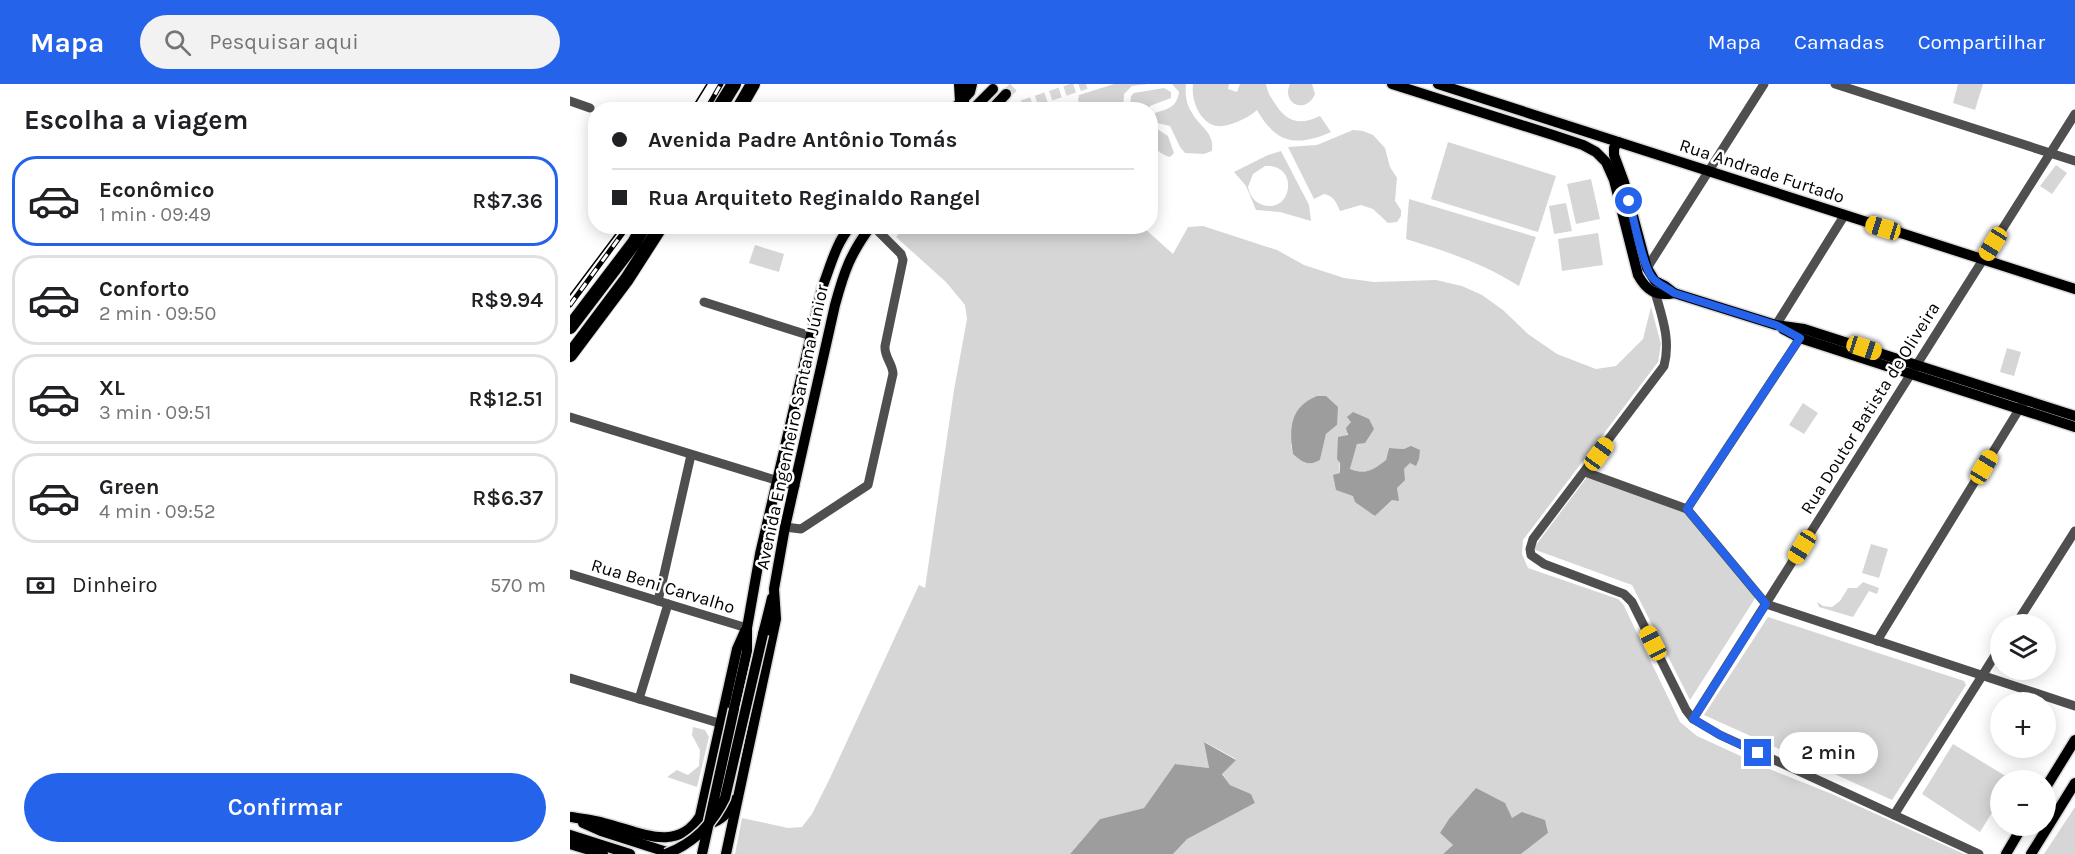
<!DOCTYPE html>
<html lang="pt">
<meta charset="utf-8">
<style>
body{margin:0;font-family:Karla,sans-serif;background:#f2f2f2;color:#202124;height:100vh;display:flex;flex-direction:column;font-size:22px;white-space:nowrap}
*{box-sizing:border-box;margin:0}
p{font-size:20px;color:#757577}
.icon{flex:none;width:33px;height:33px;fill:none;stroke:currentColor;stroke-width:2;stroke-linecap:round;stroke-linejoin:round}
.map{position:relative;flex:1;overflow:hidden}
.side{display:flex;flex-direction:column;background:#fff;width:570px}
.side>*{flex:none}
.hud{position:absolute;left:18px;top:18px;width:570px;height:132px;border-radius:24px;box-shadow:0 3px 15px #0003;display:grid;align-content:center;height:132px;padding:0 24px;background:#fff}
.controls{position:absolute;left:1420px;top:530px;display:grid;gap:12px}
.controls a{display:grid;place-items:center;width:66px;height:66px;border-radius:50%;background:#fff;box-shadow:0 3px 15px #0003;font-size:30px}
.end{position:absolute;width:27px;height:27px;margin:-14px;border:8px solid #2563eb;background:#fff;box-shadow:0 0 0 3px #fff}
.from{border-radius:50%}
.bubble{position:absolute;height:42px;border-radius:21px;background:#fff;box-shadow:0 3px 15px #0003;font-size:20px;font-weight:600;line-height:42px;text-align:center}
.car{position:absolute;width:18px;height:36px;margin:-18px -9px;border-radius:8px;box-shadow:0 0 4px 2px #0007;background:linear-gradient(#f5c518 24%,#345 0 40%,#f5c518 0 76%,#345 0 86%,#f5c518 0)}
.hud b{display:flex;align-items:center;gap:21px;height:57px;font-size:22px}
.hud b+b{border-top:2px solid #e0e0e0}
.hud i{width:15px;height:15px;background:#202124}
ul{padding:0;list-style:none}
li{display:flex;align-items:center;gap:18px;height:90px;margin:0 12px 9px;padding:0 12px;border:3px solid #e0e0e0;border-radius:24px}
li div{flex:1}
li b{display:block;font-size:22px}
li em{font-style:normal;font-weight:600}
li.selected{border-color:#2563eb}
li>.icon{width:54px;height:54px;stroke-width:1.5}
h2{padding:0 24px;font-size:27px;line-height:72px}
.pay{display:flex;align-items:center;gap:15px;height:66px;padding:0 24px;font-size:22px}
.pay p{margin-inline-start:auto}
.action{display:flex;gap:12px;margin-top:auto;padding:12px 24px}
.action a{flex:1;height:69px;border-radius:36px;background:#2563eb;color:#fff;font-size:24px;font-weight:600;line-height:69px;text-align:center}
header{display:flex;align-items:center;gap:36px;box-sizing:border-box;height:84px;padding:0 30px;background:#2563eb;color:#fff}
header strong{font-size:28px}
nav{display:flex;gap:33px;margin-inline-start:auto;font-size:21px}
.search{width:420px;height:54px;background:#f2f2f2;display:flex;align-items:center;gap:15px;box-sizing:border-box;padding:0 21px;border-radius:33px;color:#757577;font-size:22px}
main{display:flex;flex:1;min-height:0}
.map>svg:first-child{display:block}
.green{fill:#d6d6d6;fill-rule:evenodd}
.water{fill:#9d9d9d}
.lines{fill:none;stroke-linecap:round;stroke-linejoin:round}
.major-tunnel{stroke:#d9d9d9;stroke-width:10;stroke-dasharray:10 5;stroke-linecap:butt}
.major-casing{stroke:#dbdbdb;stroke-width:13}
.highway-casing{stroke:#dbdbdb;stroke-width:16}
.minor{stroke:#4f4f4f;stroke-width:9}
.major{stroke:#000;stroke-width:10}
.highway{stroke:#000;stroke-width:14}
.tram{stroke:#000;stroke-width:1.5}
.rail-casing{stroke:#000;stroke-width:5}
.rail{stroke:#fff;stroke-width:3;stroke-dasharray:9;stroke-linecap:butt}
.major-bridge-casing{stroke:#dbdbdb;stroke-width:13;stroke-linecap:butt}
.major-bridge{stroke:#000;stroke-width:10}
.route{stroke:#2563eb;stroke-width:8}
.labels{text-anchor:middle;stroke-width:5;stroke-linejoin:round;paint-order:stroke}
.street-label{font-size:18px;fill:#000;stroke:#fff}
</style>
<header>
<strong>Mapa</strong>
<div class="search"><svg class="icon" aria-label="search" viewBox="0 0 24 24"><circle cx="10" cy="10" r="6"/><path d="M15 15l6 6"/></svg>Pesquisar aqui</div>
<nav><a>Mapa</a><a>Camadas</a><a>Compartilhar</a></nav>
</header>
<main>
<section class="side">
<h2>Escolha a viagem</h2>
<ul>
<li class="selected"><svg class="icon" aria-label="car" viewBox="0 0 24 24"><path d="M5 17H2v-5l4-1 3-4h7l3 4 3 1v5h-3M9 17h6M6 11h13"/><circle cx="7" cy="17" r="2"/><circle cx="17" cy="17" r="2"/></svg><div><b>Econômico</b><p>1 min · 09:49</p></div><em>R$7.36</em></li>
<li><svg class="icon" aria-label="car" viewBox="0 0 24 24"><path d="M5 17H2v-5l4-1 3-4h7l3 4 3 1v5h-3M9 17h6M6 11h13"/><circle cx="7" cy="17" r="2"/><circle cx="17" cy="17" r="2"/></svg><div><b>Conforto</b><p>2 min · 09:50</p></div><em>R$9.94</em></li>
<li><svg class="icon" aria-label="car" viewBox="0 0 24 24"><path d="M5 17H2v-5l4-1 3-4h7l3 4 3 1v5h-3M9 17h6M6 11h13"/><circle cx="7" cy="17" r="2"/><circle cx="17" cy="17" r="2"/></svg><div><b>XL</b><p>3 min · 09:51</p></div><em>R$12.51</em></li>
<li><svg class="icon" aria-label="car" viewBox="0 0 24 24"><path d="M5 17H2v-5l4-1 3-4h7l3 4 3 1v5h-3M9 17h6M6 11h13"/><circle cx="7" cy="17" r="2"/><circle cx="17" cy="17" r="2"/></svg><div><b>Green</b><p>4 min · 09:52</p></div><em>R$6.37</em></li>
</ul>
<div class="pay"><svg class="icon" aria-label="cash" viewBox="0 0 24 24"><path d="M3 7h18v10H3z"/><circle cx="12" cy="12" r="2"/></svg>Dinheiro<p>570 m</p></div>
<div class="action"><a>Confirmar</a></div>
</section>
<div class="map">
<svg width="1505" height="770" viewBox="0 0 1505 770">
<rect width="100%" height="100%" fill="#fff"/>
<g class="green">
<path d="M544,0H578L562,2L554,10L553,25H512L508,16L509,11Z"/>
<path d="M602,0H616C615,10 616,20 622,29C630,43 645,49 642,67L634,70L615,69L610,63L600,42L587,39L584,34L585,29C598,25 607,23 609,8Z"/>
<path d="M623,0H659L658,5L667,8L670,0H696C697,7 700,12 704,18C716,38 729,42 750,32L761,48C727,63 706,60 687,26C679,34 654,46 643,41C628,35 621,14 623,0Z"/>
<path d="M720,0H742L745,10C736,31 711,20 720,0Z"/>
<path d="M1388,0H1413L1405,26L1383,19Z"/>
<path d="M594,4L601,8V14L580,22L578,25H560L561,12L564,9Z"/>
<path d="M581,41L598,52L604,69L600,73C584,69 580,56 581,41Z"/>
<path d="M783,46L793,47L803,51L815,64L820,83L827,94L825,117L831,126V132L827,138L818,139L803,125L791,121L770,127C766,118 764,112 754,110L744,115L718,63L747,61Z"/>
<path d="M878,58L986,92L968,148L861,115Z"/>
<path d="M711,67L739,121L741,137L710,128L686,126L676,102L664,88L698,71ZM695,82C730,80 722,130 693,121C684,118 680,112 678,103L683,90Z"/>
<path d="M1486,81L1497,89L1482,110L1470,102Z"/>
<path d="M1021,95L1030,135L1006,140L997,100Z"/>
<path d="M839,115L966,153L949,202C912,179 878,168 836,155Z"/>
<path d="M996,119L1002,147L984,150L979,122Z"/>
<path d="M336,142L578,143L575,145L603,170L618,143L633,142L707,166L734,181L774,194L804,198L866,196L892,202L912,211L933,226L958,250L987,270L1026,285L1046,282L1073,255L1081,223L1091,260L1088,278L953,456L952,470L958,484L1048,515L1053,520L1110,638L1127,652L1197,684L1262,710L1394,770H951L978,749L942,735L870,749L883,761L873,770H603L616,755L685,719L681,710L660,701L652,689L666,675L635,658L639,684L605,680L574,724L530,735L500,770H165L172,734L218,744L232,743L242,730L260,694L349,501L355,504L384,306L397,235L395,221L376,198L326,153ZM781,338L787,360L780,385C796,391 803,386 816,376L819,364L834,365L845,381L840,379L834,385L822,416L805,432C793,421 773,405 770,388C767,376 778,350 781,338ZM767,341L756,350L750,376C738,383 732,378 723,370L721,360Z"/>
<path d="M1028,149L1033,181L992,187L988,155Z"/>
<path d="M185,161L214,170L209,188L179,179Z"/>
<path d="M1437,264L1451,268L1444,292L1430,288Z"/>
<path d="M1233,319L1248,329L1234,350L1219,341Z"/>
<path d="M1017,393L1115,427L1186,513L1120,616L1062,501L963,465Z"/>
<path d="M1301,460L1318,465L1309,494L1292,489Z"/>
<path d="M1293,498L1309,504L1307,510L1299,507L1283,533L1249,523L1247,518L1253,522L1262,523L1270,517L1278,504H1287Z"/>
<path d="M1198,533L1394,597L1396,601L1322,716L1134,631Z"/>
<path d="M123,643L135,646L139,653L127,703L97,693L107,686L118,691L129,682L130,666L122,651Z"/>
<path d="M1383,660L1442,696H1431V714L1410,748L1352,710Z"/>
<path d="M1505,723V770H1474Z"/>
</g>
<g class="water">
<path d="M747,312H756L768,323L767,341L756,350L750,376C738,383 732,378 723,370C719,344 720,323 747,312Z"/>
<path d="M783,328L799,335L804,345L795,359L787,360L780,385C796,391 803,386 816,376L819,364L834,365L841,362L850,366L849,375L846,382L840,379L834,385L835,396L827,404L829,417L822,416L805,432L785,418L783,412L766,406L763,391L770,389V379L767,375L768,353L778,351L776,344L781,338L777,333Z"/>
<path d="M634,658L666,676L652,690L660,701L681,710L685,719L617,755L603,770H500L530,735L574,724L605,680L639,684Z"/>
<path d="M906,704L935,719L942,734L952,728L975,736L978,749L951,770H873L883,761L870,749L879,735Z"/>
</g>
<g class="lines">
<g class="major-tunnel">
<path d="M436,10L447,0"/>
<path d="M438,26L516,0"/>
</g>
<defs>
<g id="major">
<path d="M822,0L983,51L1013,61L1026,68L1036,78L1044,96L1068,191C1076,206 1086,213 1104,209"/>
<path d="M868,0L1505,205"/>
<path d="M383,26L400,8L402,0"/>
<path d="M402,26L423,5"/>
<path d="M421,26L436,10"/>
<path d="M1048,58L1044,64V71L1054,98L1077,184L1085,197L1095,202L1104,209L1206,241L1234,245L1505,332"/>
<path d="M1213,245L1230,254L1505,343"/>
<path d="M193,550L202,514"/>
<path d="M164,625L177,567V544L190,470L252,204C260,184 266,158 281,142"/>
<path d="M1476,703L1505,656"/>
<path d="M1,733C12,735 23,736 34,739C68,747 107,770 130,732L167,565L175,547"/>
<path d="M135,734L144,738C155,734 159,726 164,716"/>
<path d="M13,739L31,747L103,770"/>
<path d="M0,751L60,770"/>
<path d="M0,760L33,770"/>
<path d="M156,770L206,535L204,505L215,443L265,221C274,188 280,170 301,142"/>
<path d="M1436,770L1453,741"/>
<path d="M1461,770L1505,699"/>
</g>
<g id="highway">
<path d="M391,0L392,17"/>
<path d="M148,26L164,0"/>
<path d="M168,26L183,0"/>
<path d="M0,243L64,159L74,142"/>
<path d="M0,271L57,195L91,142"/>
</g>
</defs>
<use href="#major" class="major-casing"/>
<use href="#highway" class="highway-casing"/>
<g class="minor">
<path d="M1265,0L1505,77"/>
<path d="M0,17L20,24"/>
<path d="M1077,184L1194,0"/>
<path d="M1085,208C1092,233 1101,256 1094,282L963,455L960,465L961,471L974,480L1054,510L1062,518L1116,626L1123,635L1150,651L1409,770"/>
<path d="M134,218L241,252"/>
<path d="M1206,241L1274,132"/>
<path d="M0,333L225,402"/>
<path d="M1015,388L1117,425L1196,520L1505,622"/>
<path d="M1117,425L1230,254"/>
<path d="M215,443L231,445L298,401L323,290C323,280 314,273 315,262L333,176L331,170L303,142"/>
<path d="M0,490L177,544"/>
<path d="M88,517L121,371"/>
<path d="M1446,540L1505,447"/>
<path d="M1307,557L1453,319"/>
<path d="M0,594L152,640"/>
<path d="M69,615L98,520"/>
<path d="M1123,635L1505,30"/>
<path d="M1324,731L1431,562"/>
</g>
<use href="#major" class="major"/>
<use href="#highway" class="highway"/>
<g class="tram">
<path d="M121,26L137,0"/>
<path d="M0,211L52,142"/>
</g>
<defs>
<g id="rail">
<path d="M136,26L151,0"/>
<path d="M0,221L58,142"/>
</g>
</defs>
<use href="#rail" class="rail-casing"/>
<use href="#rail" class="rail"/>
<defs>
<g id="major-bridge">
<path d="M96,770C124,759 142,741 155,714L193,550"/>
<path d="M132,770L164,625"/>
</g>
</defs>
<use href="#major-bridge" class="major-bridge-casing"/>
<use href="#major-bridge" class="major-bridge"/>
</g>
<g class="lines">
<path class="route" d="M1059,117C1064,135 1072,179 1081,192C1086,200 1097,203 1104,209L1206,241L1230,254L1117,425L1196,520L1123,635L1150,651L1188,669"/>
</g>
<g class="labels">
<g class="street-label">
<text transform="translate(1192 87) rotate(18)" y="6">Rua Andrade Furtado</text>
<text transform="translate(1300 324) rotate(-58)" y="6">Rua Doutor Batista de Oliveira</text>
<text transform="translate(222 343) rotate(-78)" y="6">Avenida Engenheiro Santana Júnior</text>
<text transform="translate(93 502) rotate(17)" y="6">Rua Beni Carvalho</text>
</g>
</g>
</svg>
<div class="controls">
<a><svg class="icon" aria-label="layers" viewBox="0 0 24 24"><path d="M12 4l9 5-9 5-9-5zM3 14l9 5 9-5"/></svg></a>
<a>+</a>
<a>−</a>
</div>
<i class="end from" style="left:1059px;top:117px"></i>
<i class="end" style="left:1188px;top:669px"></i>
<div class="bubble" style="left:1209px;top:648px;width:99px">2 min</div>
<i class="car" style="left:1313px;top:144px;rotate:287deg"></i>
<i class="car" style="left:1423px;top:160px;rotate:212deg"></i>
<i class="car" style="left:1294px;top:264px;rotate:108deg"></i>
<i class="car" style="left:1029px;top:370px;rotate:36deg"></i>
<i class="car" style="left:1414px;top:383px;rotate:31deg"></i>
<i class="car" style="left:1232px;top:463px;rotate:212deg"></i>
<i class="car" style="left:1083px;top:559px;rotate:333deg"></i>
<div class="hud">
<b><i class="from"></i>Avenida Padre Antônio Tomás</b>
<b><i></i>Rua Arquiteto Reginaldo Rangel</b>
</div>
</div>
</main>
